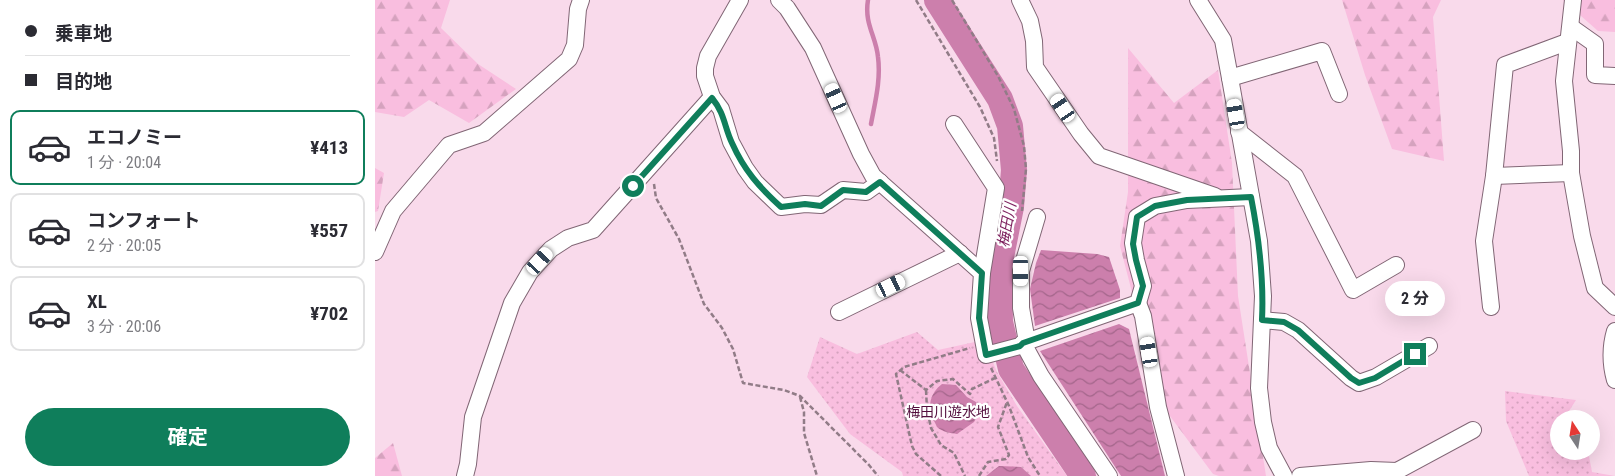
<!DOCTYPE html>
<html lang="ja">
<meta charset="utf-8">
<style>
body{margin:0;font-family:"Roboto Condensed","Noto Sans JP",sans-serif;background:#f7f7f7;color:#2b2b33;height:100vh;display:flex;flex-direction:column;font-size:19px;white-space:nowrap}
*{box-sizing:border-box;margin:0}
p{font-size:16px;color:#7c7c81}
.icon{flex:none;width:28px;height:28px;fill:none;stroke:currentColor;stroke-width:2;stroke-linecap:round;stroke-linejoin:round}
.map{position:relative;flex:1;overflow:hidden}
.sheet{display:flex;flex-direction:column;background:#fff;width:375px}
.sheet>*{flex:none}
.hud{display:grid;align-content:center;height:110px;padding:0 25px;background:#fff}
.needle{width:32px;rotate:348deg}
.fabs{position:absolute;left:1175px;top:410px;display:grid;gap:10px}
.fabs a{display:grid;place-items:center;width:50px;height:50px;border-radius:50%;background:#fff;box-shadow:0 5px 20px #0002;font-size:25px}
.end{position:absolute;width:22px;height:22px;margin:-11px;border:6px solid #0f7e5b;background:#fff;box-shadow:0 0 0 2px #fff}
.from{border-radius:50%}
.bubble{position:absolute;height:35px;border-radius:18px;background:#fff;box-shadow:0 5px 20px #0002;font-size:16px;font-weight:700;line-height:35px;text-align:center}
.car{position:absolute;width:15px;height:30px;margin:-15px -8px;border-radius:6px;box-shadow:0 0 4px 1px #0007;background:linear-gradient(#fff 24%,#345 0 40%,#fff 0 76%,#345 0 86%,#fff 0)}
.hud b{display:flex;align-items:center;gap:18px;height:48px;font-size:19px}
.hud b+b{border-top:1px solid #e1e1e2}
.hud i{width:12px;height:12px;background:#2b2b33}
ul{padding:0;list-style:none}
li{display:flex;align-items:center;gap:15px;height:75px;margin:0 10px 8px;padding:0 15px;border:2px solid #e1e1e2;border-radius:10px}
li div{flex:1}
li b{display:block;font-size:19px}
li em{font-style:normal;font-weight:700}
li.current{border-color:#0f7e5b}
li>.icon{width:45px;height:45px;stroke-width:1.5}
.button{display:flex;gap:10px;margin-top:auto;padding:10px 25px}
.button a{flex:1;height:58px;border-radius:30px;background:#0f7e5b;color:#fff;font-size:20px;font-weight:700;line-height:58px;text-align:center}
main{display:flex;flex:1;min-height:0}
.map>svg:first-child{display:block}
.forest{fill:url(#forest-firs)}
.park{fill:url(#park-dots)}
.water{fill:url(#water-waves)}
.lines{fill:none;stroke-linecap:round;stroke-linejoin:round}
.stream{stroke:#cc7fac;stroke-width:4.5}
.river{stroke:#cc7fac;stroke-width:26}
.minor-casing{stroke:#816675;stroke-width:18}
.path{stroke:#917c87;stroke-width:2.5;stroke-dasharray:5 2.5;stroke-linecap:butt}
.minor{stroke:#fff;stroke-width:16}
.route{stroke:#0f7e5b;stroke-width:6}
.labels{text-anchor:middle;stroke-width:4.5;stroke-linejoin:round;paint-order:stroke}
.park-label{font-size:14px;fill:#530e3d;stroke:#fff}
.water-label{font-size:15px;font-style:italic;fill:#7f2460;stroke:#fff}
</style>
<main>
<section class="sheet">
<div class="hud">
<b><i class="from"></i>乗車地</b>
<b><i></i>目的地</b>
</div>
<ul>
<li class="current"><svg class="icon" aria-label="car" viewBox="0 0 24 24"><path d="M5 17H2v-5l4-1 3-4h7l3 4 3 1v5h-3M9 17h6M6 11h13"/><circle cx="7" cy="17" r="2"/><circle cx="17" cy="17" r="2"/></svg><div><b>エコノミー</b><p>1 分 · 20:04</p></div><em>¥413</em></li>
<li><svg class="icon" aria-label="car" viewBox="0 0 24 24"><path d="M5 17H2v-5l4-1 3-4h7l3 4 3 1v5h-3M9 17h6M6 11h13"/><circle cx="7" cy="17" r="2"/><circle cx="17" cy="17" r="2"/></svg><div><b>コンフォート</b><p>2 分 · 20:05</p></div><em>¥557</em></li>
<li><svg class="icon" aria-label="car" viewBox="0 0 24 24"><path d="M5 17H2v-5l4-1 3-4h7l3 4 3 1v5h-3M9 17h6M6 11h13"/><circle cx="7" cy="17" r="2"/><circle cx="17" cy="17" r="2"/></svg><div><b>XL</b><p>3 分 · 20:06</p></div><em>¥702</em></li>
</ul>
<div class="button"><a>確定</a></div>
</section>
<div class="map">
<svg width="1240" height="476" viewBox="0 0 1240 476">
<defs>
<pattern id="forest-firs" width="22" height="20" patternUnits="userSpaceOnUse" patternTransform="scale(1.25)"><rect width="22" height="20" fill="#f9bedf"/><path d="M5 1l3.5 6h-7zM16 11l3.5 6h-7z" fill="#d5a2be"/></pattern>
<pattern id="park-dots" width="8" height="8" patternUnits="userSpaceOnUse" patternTransform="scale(1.25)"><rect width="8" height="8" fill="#f9bedf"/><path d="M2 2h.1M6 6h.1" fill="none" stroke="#d5a2be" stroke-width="1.8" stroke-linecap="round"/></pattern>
<pattern id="water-waves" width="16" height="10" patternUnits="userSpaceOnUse" patternTransform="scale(1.25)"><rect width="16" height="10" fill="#cc7fac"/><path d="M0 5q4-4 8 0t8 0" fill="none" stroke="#a4668b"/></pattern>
</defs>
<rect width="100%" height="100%" fill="#f9daeb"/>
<g class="forest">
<path d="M0,0H75L66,28L103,64L141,89L94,123L54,100L29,117L0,112Z"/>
<path d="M967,0H1066L1058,17L1069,161L1017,149L990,75Z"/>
<path d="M1188,0H1240V32L1223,31Z"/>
<path d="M753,48L799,103L843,70L857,163L863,296L891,476H844L838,474L786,404L745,246L753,192Z"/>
<path d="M0,168L9,173L3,211L0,212Z"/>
<path d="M18,443L27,476H0V458Z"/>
</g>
<g class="park">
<path d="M542,332L563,350L609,340L622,372L642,406L692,476H528L527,472L475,434L432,377L445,337L482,354Z"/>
<path d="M1130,391L1201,400L1189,419H1184V427L1181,431L1184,435V451H1213L1217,472L1240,476H1154L1131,421Z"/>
</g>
<g class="water">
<path d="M666,250L722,254L734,257L745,290V298L660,326L655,289L661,263Z"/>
<path d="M744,324L754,329L790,476H746L665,351Z"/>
<path d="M567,384L581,385L592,397L601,402L605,412L599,422L582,434C576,433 567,432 562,427C562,427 559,420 558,420C552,406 555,393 567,384Z"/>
<path d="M624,466L646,467L656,476H611Z"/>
</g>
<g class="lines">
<path class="stream" d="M493,0C489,24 501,36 503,57C506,80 500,102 496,124"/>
<path class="river" d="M562,0L625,99L635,126L639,170L636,207L624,267L625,322L636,369L708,476"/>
<defs>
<g id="minor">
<path d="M365,0L333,56L330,68V76L337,97L346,109L356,142L370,168L380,182L406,207L430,204L446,205L468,190L491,192L505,182"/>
<path d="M404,0L412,8L438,48L486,154L498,176L607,273L604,318L611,355L645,346L648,343L666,376L734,476"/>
<path d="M645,0L655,21L659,41L660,67L706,134L724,156L840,196"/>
<path d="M823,0L848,40L855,78L884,241L888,296L884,388L888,422L894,448L909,476"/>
<path d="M1198,0L1189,81L1196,151V173L1207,236L1220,288L1240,307"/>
<path d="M1196,27L1220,44V75L1240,76"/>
<path d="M855,78L947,51L964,94"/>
<path d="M579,124L621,188L607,273"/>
<path d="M864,132L920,176L978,290L1021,265"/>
<path d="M1119,176L1196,173"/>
<path d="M0,252L18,211L74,145L109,133L194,59L200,45L203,9L206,0"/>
<path d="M763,303L768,316L783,407L801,476"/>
<path d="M1116,307L1109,241L1119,176L1130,65L1192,42"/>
<path d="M464,312L585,253"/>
<path d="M887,320L909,322L923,330L976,378L984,383L1001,377L1054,346"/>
<path d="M1240,331C1235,348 1235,362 1240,380"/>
<path d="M652,342L646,308V271L662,217"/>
<path d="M648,343L763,303L768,286L761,260L758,243L762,217L780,206L812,200L876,197"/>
<path d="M90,476L93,464L98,417L137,303L155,272L176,249L193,238L218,230L337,97"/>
<path d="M925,476L996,470L1022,471L1098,430"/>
</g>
</defs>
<use href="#minor" class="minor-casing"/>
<g class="path">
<path d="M541,0L605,107L619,138L622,161"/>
<path d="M577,0L623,76L639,109L649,146L651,169L647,211"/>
<path d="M279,184L281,198L304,239L329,304L347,328L358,349L368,383L409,390L425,396L494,465L503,476"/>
<path d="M616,368L634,406L653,457L665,476"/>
<path d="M525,370L551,390L562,381L578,379L595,394L597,389L620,378"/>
<path d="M551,390L552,409L556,428L566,445L579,453L590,476"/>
<path d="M425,397L429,412V433L442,476"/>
<path d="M566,476L541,454L537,446L521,374L529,367L595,348"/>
<path d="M604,476L613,462L631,459L634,455L623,427L632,402"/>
</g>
<use href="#minor" class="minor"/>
</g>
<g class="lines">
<path class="route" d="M258,186L337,98C350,114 349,126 357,143C369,170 384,187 406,207L430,204L446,206L468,190L491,192L505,182L607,273L604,318L611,355L645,346L648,343L763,303L768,286L761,260L758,244L762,217L780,206L812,200L876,197C884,238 889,278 887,320L909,322L923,330L976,378L984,383L1000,378L1040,354"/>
</g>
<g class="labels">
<g class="park-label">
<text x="573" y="417">梅田川遊水地</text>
</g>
<g class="water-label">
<text transform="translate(632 225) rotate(-80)" y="5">梅田川</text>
</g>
</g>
</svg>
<div class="fabs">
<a><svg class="needle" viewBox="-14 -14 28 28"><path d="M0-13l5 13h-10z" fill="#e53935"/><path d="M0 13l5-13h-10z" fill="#7c7c81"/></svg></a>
</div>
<i class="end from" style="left:258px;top:186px"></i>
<i class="end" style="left:1040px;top:354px"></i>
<div class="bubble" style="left:1010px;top:281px;width:60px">2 分</div>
<i class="car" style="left:461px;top:98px;rotate:336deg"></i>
<i class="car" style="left:688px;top:108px;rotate:326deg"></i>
<i class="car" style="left:861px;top:114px;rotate:350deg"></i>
<i class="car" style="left:165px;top:261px;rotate:42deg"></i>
<i class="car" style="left:646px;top:271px;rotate:180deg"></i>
<i class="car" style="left:516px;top:286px;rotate:64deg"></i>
<i class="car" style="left:774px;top:352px;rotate:351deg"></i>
</div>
</main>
